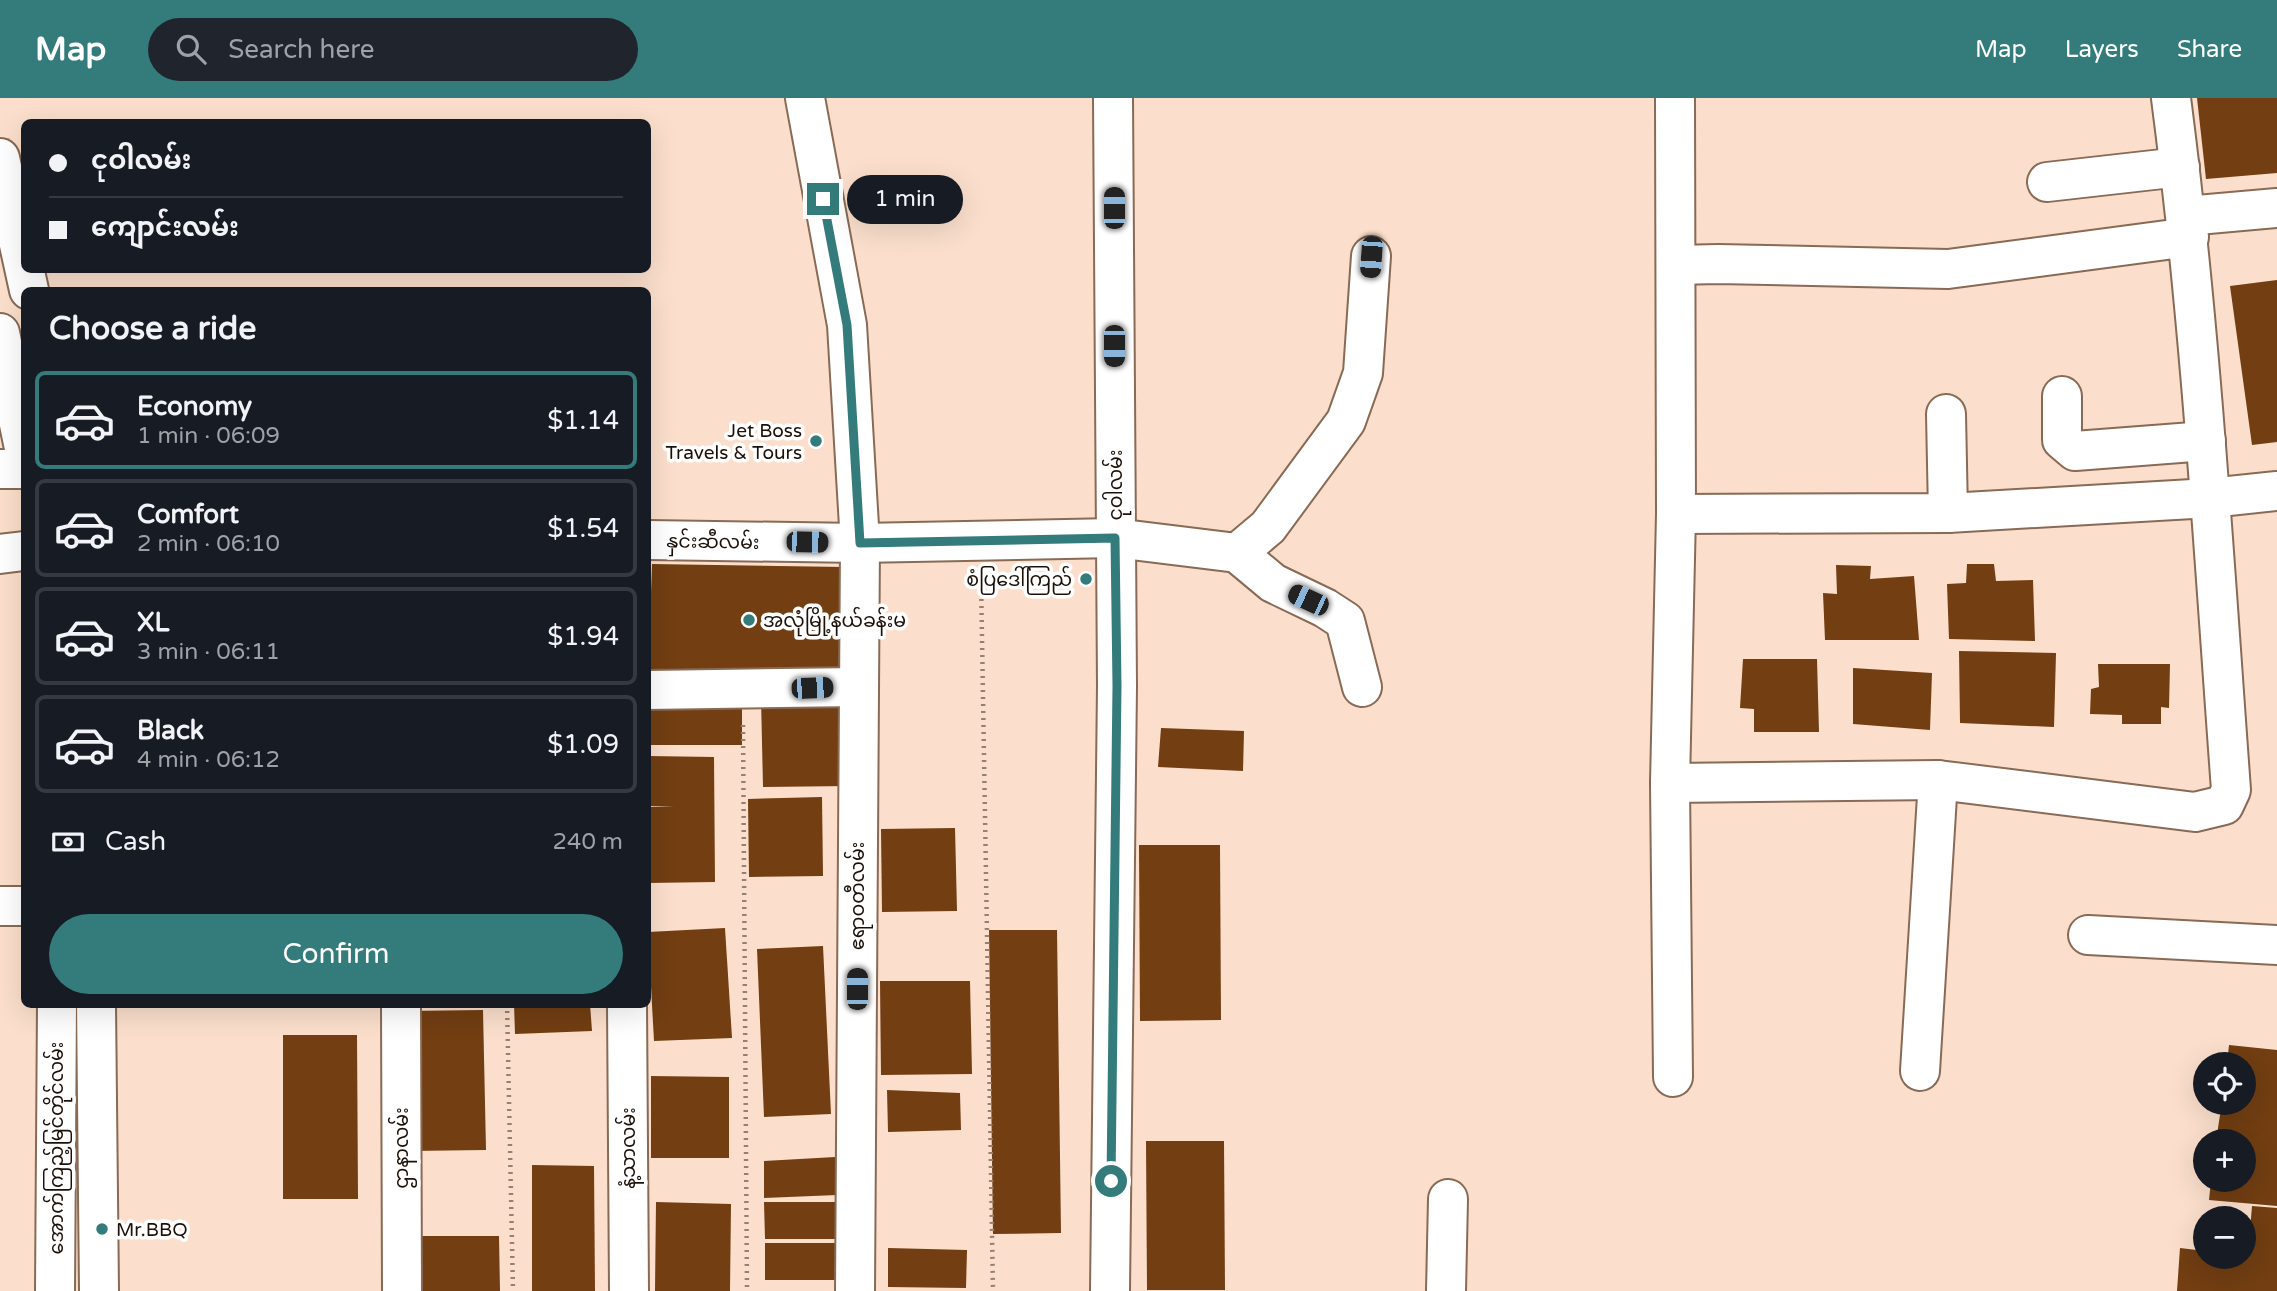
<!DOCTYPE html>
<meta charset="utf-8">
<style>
body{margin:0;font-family:"Varela Round","Noto Sans Myanmar",sans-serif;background:#20242c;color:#f1f3f6;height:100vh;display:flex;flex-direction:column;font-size:26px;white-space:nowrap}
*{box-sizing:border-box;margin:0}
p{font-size:23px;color:#9ea1a6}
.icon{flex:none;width:38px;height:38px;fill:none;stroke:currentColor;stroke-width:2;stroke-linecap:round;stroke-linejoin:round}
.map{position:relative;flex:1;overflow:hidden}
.details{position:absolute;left:21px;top:189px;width:630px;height:721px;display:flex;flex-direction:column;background:#171b24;border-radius:10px;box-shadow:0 7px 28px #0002}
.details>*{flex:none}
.banner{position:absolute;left:21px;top:21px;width:630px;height:154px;border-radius:10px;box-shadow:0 7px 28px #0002;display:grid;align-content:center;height:154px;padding:0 28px;background:#171b24}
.controls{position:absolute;left:2193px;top:954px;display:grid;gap:14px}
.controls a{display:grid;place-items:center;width:63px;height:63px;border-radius:50%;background:#171b24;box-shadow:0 7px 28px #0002;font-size:35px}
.end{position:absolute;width:32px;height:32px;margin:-16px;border:9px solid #337c7b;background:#fff;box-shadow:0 0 0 4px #fff}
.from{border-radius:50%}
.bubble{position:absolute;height:49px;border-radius:24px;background:#171b24;box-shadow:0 7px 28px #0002;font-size:23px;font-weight:600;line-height:49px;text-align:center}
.car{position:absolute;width:21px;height:42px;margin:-21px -10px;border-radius:9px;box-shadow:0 0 5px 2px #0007;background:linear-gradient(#222 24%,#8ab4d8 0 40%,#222 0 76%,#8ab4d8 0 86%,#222 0)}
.banner b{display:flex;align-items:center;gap:24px;height:66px;font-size:26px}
.banner b+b{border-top:2px solid #363941}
.banner i{width:18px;height:18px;background:#f1f3f6}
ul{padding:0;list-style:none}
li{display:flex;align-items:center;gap:21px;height:98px;margin:0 14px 10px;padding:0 14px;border:4px solid #363941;border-radius:10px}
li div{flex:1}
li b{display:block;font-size:26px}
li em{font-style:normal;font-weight:600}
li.on{border-color:#337c7b}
li>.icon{width:63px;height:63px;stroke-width:1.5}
h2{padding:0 28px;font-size:32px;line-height:84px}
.pay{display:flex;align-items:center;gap:18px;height:77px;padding:0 28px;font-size:26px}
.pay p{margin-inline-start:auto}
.primary-button{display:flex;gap:14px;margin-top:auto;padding:14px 28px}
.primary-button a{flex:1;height:80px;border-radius:42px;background:#337c7b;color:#fff;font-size:28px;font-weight:600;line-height:80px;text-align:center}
header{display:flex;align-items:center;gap:42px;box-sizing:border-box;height:98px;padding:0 35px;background:#337c7b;color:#fff}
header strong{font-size:33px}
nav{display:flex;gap:38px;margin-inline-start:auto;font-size:24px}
.search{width:490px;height:63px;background:#20242c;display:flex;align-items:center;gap:18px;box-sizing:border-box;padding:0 24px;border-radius:38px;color:#9ea1a6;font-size:26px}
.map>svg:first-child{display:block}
.building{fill:#723e12}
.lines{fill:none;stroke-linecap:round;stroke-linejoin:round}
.minor-casing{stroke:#886a55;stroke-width:42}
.major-casing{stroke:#886a55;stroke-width:42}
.path{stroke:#958173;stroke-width:4.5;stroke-dasharray:2 5;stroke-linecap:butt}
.minor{stroke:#fff;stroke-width:38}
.major{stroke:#fff;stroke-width:38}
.route{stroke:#337c7b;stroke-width:9}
.poi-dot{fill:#337c7b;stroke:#fff;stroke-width:2.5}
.labels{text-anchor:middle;stroke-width:7;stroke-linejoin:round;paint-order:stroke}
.poi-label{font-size:19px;fill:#1b1008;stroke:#fff;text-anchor:end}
.street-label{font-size:19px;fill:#1b1008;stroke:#fff}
</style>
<header>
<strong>Map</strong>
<div class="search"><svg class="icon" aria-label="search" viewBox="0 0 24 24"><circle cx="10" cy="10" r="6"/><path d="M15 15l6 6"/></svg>Search here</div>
<nav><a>Map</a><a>Layers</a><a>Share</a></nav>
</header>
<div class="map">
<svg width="2277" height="1193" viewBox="0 0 2277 1193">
<rect width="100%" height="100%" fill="#fbdfcc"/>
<g class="building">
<path d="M2197,0H2277V75L2206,81Z"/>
<path d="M2277,182V344L2252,347L2230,188Z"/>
<path d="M652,466L844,469L850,574L648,578Z"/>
<path d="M1967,466H1994L1996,483L2033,482L2035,543L1949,541L1947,486L1966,485Z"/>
<path d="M1836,467L1871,468L1870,481L1914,478L1919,542H1825L1823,495L1837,496Z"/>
<path d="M1959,553L2056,555L2054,629L1960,625Z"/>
<path d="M1743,561H1817L1819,634H1754V611L1740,610Z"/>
<path d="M2098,566H2170L2169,610L2161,609V626H2122V617L2090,616L2091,591L2099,589Z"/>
<path d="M1853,570L1932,575L1930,632L1853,626Z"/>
<path d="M648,599L742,600V647H648Z"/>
<path d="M847,599L849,688L763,689L761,600Z"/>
<path d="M1161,630L1244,633L1243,673L1158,669Z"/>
<path d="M648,658L714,659L715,784L648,785V709H674L648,708Z"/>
<path d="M822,699L823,778L749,779L748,701Z"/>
<path d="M955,730L957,813L882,814L881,731Z"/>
<path d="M1139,747H1220L1221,922L1140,923Z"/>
<path d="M725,830L732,940L654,943L648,834Z"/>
<path d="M989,832H1057L1061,1135L993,1136Z"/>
<path d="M823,848L831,1016L764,1019L757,851Z"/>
<path d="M880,883H970L972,976L881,977Z"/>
<path d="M514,906H590L592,933L515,936Z"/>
<path d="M483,912L486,1052L409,1053L406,913Z"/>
<path d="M283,937H357L358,1101H283Z"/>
<path d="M2229,947L2277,952V1108L2209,1102L2211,1082H2244V1043H2216L2222,1004H2244V966H2227Z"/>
<path d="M651,978L729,979V1060H651Z"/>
<path d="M887,992L960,995L961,1032L888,1034Z"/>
<path d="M1146,1043H1224L1225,1192H1147Z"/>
<path d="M835,1059L837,1097L764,1100V1063Z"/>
<path d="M532,1067L594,1068L595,1193H532Z"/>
<path d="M656,1104L731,1106L730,1193H655Z"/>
<path d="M764,1104H837V1141H765Z"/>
<path d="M2252,1108L2277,1110V1193H2177L2180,1150L2205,1153V1158H2244V1156H2248Z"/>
<path d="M417,1138H499L500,1193H418Z"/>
<path d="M765,1145H837L838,1182H765Z"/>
<path d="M888,1150L967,1152L966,1190L888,1189Z"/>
</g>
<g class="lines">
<defs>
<g id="minor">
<path d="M805,0L847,227L860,445L855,1193"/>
<path d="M2047,84L2180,69"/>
<path d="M2186,118L2277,110"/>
<path d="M1676,167L1718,166L1948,171L2189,139"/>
<path d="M2062,298V342L2075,353L2206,343"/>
<path d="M1946,316L1948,415"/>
<path d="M0,371H24"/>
<path d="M1676,416L1948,415L2210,400L2277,393"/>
<path d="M648,442L860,445L1115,440L1237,455L1268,429L1346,323L1363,275L1371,158"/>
<path d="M1237,455L1273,485L1325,510L1345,523L1362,589"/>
<path d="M0,456L24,453"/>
<path d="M648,592L858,589"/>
<path d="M1670,685L1938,682L2195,714L2224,707L2231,692C2214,461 2201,230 2171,0"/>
<path d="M0,808H24"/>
<path d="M2088,837L2277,847"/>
<path d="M401,906L402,1193"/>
<path d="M627,906L629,1193"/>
<path d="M1920,973L1938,682"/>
<path d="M1673,979L1670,685L1676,416L1675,0"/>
<path d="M1110,1193L1117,588L1113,0"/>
<path d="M1446,1193L1448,1101"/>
</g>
<g id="major">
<path d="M0,60L29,192"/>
<path d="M0,235L24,350"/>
<path d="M96,906L99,1193"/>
<path d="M55,1193L57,906"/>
</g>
</defs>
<use href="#minor" class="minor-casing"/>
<use href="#major" class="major-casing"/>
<g class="path">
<path d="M981,480L993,1193"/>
<path d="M743,627L747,1193"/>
<path d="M507,906L513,1193"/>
</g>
<use href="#minor" class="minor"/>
<use href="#major" class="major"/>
</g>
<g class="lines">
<path class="route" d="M823,101L847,227L860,445L1115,440L1117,588L1111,1083"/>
</g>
<g class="poi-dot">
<circle cx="816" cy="343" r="7"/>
<circle cx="1086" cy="481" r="7"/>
<circle cx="749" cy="522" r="7"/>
<circle cx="102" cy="1131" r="7"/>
</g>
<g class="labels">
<g class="poi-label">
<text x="802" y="339">Jet Boss<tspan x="802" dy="22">Travels &amp; Tours</tspan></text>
<text x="1072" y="488">စံပြဒေါ်ကြည်</text>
<text x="763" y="529" text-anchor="start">အလုံမြို့နယ်ခန်းမ</text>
<text x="116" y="1138" text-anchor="start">Mr.BBQ</text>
</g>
<g class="street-label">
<text transform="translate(1115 387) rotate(-90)" y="7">ငုဝါလမ်း</text>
<text transform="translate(713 443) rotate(1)" y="7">နှင်းဆီလမ်း</text>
<text transform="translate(857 798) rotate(-90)" y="7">ဧရာဝတီလမ်း</text>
<text transform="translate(56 1050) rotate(-90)" y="7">အောက်ကြည့်မြင်တိုင်လမ်း</text>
<text transform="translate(401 1050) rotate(-90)" y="7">ဌာနာလမ်း</text>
<text transform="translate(628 1050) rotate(-90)" y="7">နံ့သာလမ်း</text>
</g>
</g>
</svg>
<div class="controls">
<a><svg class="icon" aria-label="locate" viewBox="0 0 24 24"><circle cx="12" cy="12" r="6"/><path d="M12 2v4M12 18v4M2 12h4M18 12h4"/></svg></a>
<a>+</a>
<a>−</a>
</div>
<i class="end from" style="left:1111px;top:1083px"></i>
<i class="end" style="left:823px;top:101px"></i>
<div class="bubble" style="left:847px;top:77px;width:116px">1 min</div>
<i class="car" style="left:1114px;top:110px;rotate:0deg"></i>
<i class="car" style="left:1371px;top:159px;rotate:184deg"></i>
<i class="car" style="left:1114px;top:248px;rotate:180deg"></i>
<i class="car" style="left:807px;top:444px;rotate:91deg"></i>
<i class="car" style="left:1308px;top:502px;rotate:295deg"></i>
<i class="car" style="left:812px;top:590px;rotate:88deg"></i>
<i class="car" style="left:857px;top:891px;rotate:0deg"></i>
<div class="banner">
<b><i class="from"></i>ငုဝါလမ်း</b>
<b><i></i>ကျောင်းလမ်း</b>
</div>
<section class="details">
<h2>Choose a ride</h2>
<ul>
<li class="on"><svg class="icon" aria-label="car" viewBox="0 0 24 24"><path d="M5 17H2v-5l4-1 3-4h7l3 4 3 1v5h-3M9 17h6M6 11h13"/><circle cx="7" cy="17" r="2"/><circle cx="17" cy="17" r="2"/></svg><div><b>Economy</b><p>1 min · 06:09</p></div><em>$1.14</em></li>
<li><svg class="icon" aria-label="car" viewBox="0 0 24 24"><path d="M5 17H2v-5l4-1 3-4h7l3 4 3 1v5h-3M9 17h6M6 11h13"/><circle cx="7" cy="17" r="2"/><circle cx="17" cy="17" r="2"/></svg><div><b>Comfort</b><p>2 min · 06:10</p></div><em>$1.54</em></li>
<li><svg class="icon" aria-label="car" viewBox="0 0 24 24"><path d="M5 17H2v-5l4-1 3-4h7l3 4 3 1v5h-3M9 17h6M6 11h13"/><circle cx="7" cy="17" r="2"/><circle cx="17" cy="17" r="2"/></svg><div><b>XL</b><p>3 min · 06:11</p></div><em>$1.94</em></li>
<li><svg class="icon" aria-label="car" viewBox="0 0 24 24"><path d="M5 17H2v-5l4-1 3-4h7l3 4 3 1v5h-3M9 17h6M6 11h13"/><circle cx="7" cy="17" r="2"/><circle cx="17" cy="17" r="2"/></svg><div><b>Black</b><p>4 min · 06:12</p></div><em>$1.09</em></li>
</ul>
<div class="pay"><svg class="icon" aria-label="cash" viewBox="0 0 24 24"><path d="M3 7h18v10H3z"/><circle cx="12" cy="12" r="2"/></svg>Cash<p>240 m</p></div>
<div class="primary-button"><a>Confirm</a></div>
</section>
</div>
